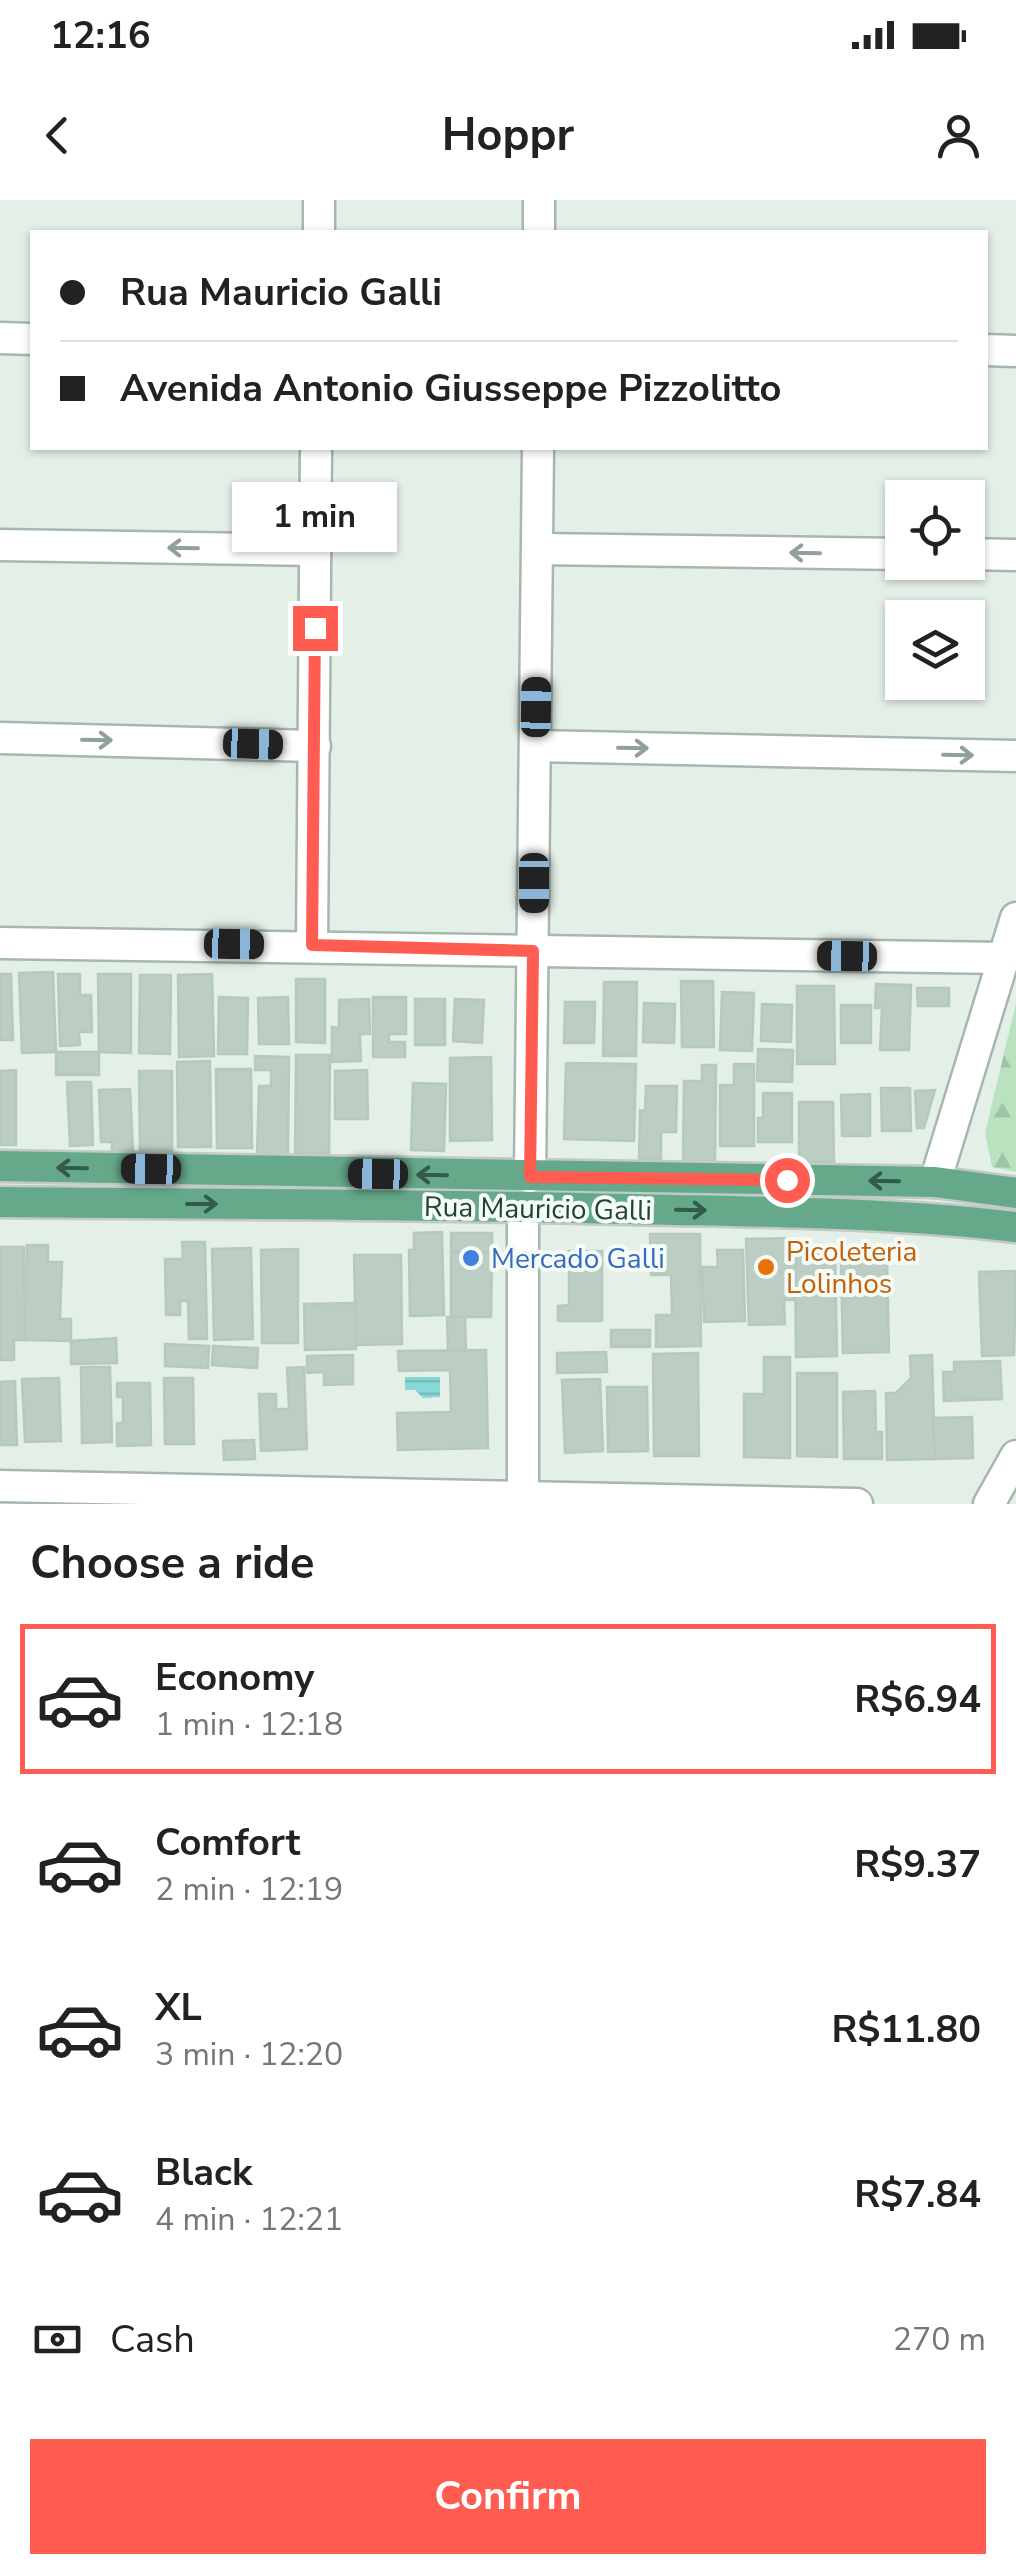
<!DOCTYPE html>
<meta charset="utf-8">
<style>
body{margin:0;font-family:"Nunito Sans",sans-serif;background:#f2f2f2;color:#222;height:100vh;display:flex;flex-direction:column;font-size:38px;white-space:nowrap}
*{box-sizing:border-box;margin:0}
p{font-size:32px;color:#767676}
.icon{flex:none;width:55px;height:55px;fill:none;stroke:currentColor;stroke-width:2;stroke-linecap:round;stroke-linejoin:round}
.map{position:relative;height:1304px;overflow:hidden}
.sheet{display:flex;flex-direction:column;background:#fff;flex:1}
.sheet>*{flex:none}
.hud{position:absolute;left:30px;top:30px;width:958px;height:220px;border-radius:0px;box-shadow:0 2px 8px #0004;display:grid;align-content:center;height:220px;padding:0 30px;background:#fff}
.controls{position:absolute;left:885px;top:280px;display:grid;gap:20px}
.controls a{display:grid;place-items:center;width:100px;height:100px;border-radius:0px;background:#fff;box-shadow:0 2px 8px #0004;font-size:50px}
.end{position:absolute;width:45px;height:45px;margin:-22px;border:12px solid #ff5c52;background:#fff;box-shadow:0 0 0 5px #fff}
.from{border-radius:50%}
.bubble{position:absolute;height:70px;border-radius:0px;background:#fff;box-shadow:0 2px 8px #0004;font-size:32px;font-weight:700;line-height:70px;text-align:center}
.car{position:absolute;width:30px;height:60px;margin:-30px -15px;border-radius:12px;box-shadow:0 0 8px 2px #0007;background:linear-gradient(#222 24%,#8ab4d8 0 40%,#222 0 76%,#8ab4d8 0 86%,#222 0)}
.hud b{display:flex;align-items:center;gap:35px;height:95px;font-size:38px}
.hud b+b{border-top:2px solid #e0e0e0}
.hud i{width:25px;height:25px;background:#222}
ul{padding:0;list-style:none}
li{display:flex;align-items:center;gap:30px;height:150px;margin:0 20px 15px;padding:0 10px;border:5px solid transparent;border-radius:0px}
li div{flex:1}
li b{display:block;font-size:38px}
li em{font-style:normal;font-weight:700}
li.on{border-color:#ff5c52}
li>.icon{width:90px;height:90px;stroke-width:1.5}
h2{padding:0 30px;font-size:45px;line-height:120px}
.pay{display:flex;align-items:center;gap:25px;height:110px;padding:0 30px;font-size:38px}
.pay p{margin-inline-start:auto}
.cta{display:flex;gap:20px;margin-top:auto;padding:20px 30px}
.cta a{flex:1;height:115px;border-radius:0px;background:#ff5c52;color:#fff;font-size:40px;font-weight:700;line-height:115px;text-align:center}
.status{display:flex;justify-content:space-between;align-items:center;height:70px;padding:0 50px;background:#fff;direction:ltr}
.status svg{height:28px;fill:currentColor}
header{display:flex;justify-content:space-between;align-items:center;height:130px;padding:0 30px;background:#fff;font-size:45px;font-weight:700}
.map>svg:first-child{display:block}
.forest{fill:url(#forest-firs)}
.water{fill:url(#water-rules)}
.building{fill:#bccdc3;stroke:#b6c9be;stroke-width:2.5}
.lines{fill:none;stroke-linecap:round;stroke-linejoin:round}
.street-casing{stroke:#a6b8ae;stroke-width:35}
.primary-casing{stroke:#c1cac6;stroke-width:35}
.street{stroke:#fff;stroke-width:30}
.primary{stroke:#65a98a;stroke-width:30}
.oneway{stroke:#90a199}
.oneway2{stroke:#325c49}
.route{stroke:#ff5c52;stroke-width:12}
.shop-dot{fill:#3f7fe0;stroke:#f5fbf7;stroke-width:4}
.food-dot{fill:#e8710a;stroke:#f5fbf7;stroke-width:4}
.labels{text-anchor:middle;stroke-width:8;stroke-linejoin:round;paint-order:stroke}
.street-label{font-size:28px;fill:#214333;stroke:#f5fbf7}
.food-label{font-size:28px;fill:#c56008;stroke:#f5fbf7;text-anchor:start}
.shop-label{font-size:28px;fill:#366cbe;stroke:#f5fbf7;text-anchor:start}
</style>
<div class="status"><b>12:16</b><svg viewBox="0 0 49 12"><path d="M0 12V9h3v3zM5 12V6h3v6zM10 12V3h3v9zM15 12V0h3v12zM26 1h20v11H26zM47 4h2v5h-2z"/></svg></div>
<header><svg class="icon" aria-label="back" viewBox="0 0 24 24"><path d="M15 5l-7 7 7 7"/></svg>Hoppr<svg class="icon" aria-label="person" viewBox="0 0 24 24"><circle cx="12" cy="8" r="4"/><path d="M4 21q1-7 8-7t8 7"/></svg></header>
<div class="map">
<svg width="1016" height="1304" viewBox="0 0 1016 1304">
<defs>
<pattern id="forest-firs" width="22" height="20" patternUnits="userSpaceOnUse" patternTransform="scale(2.5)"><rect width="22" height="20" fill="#bbe2be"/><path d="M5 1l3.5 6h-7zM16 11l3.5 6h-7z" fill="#a0c3a4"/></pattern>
<pattern id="water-rules" width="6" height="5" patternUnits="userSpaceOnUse" patternTransform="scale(2.5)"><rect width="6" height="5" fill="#88d9d6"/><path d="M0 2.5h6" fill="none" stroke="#75bbb8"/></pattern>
</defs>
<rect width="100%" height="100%" fill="#e4efe8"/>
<path class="forest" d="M1016,803V972L992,967L985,933Z"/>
<path class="water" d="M405,1177H440V1197L423,1198L415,1190H405Z"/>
<g class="building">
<path d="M53,772L56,852L22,853L19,773Z"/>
<path d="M0,774H11L13,840H0Z"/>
<path d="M58,774H80V795H91L92,832H79L80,845L60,846Z"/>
<path d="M98,774H131V853L99,852Z"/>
<path d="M212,774L214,856L179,857L178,775Z"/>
<path d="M140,775H171L170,854L139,853Z"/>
<path d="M296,779H325V843L296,842Z"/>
<path d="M681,781H713L714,847H682Z"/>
<path d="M604,782H637L636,856H603Z"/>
<path d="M876,784L911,785L909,850H880L882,808H875Z"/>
<path d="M797,786H834L835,864H797Z"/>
<path d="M917,788H949V806H918Z"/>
<path d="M722,792L754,793L752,851L720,850Z"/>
<path d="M219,797L248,798L247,854H218Z"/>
<path d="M288,797L289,844H259L258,798Z"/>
<path d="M373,797H406V834H389V842H405V857H373Z"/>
<path d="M369,799L370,834H360L361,861L332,862V827L339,828V800Z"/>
<rect x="415" y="799" width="30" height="46"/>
<path d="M455,799L484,800L482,843L453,841Z"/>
<path d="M565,802H595L594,843H564Z"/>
<path d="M644,803L675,804L674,843L643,842Z"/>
<path d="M762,804L792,805L791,842L761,841Z"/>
<rect x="841" y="805" width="30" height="38"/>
<path d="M758,849L793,850L792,882L757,881Z"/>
<rect x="56" y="852" width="43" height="23"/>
<path d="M296,855H330L329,953H295Z"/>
<path d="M255,856L289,857L288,956H257L259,886H271V870H255Z"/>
<path d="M491,857L492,940L450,941V858Z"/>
<path d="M210,861L211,947H178L177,862Z"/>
<path d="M566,863L636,864L634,941L564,939Z"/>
<path d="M734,864H754V946H720V885H734Z"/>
<path d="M702,865H716L715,962H683L684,881H702Z"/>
<path d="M216,869H251L252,948H217Z"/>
<path d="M16,870V945H0V871Z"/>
<path d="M367,870L368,919H335V871Z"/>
<path d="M139,871H172V951H140Z"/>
<path d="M67,882H91L93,945L70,946Z"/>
<path d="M413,883L446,884L444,951L411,950Z"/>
<path d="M646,886H677L676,932H661V959H639L640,910L645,911Z"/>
<path d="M881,888H910L911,931H882Z"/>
<path d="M130,889L133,951H112V942H101L99,890Z"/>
<path d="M935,890L924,928H917L915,891Z"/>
<path d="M763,893H792V942H758V918H763Z"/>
<path d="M870,894V936H842L841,895Z"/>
<path d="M799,902H833L834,962H799Z"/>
<path d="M442,1032L444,1115L410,1116L409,1050H414V1033Z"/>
<path d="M451,1033H492V1053L451,1052Z"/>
<path d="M650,1034H700L701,1146L656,1147V1115H672L671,1075H651Z"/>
<path d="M794,1038L796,1100H784L785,1124L749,1125L746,1039Z"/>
<path d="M182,1042H205L207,1139H189L188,1101H180V1115H166L165,1059H183Z"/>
<path d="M27,1045H48V1062H62L60,1119H71V1141L25,1140Z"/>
<path d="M0,1047H24L25,1140H14V1160H0Z"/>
<path d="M251,1048L253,1139L214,1140L212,1049Z"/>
<path d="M298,1049V1143H262L261,1050Z"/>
<path d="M717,1050H743L745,1121L704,1122L702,1067H718Z"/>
<path d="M569,1051H602V1121H558V1106L569,1105Z"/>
<path d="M451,1052L492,1053L491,1117H451Z"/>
<path d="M835,1054L837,1156L796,1157L795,1055Z"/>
<path d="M354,1055H401L402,1144L356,1145Z"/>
<path d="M841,1061H887L889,1152L843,1153Z"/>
<path d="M1016,1071L1014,1155L982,1156L979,1072Z"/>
<path d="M355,1103L356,1149L305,1150L304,1104Z"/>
<path d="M447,1117H465L466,1151H448Z"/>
<rect x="611" y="1130" width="39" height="17"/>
<path d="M116,1138L117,1163L71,1164V1141Z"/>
<path d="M165,1144L209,1146L208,1168L165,1166Z"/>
<path d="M213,1146L258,1148L257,1168L212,1165Z"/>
<path d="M486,1150L488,1248L398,1250L397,1213L451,1212L450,1170L399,1171L398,1151Z"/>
<path d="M606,1152L607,1172L557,1173V1153Z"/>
<path d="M698,1153L699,1256H654L653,1154Z"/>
<path d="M353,1155V1184L324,1185V1172L307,1173V1156Z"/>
<path d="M932,1155L935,1259L887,1260L886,1193H896L911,1178L910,1156Z"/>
<path d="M764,1157H790V1258L744,1257V1194H764Z"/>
<path d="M1000,1161L1002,1199L944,1201L943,1172H954V1162Z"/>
<path d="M81,1167H110L112,1242L82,1243Z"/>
<path d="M304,1167L307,1249L261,1251L259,1194H276V1209H289L287,1168Z"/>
<path d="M797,1173H837V1257L797,1256Z"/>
<path d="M59,1178L61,1241L25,1242L22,1179Z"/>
<path d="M164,1178H193L194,1244H165Z"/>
<path d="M600,1179L603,1251L565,1253L562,1180Z"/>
<path d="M15,1181L17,1245H0V1182Z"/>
<path d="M117,1183H150L151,1245L117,1246V1223H123V1197H117Z"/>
<path d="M607,1187H647L648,1251L608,1252Z"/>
<path d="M875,1191L876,1232H882V1259H844L843,1192Z"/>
<path d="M972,1217L973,1258L935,1259L933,1218Z"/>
<path d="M254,1240L255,1259L224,1260L223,1241Z"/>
</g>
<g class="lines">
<defs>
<g id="street">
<path d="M319,32V0"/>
<path d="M539,32V0"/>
<path d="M0,138L32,139"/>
<path d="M985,150L1016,151"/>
<path d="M0,345L315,350"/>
<path d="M538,349L902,354"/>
<path d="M968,354L1016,355"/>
<path d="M0,538L315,546"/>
<path d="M535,546L1016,556"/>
<path d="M0,743L1004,758"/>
<path d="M312,745L316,248"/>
<path d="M530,977L538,248"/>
<path d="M935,982L1016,718"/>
<path d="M0,1286L857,1304"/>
<path d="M523,1304V1007"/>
<path d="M989,1304L1016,1256"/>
</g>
<g id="primary">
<path d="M0,966L935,982L1016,993"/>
<path d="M0,1002C210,1004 420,1004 630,1009C759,1012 888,1012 1016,1027"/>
</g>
</defs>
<use href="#street" class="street-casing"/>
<use href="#primary" class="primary-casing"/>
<use href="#street" class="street"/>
<use href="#primary" class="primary"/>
</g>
<defs><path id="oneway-shaft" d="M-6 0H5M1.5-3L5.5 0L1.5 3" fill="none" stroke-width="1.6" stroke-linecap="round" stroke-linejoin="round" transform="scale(2.5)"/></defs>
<g class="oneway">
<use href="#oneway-shaft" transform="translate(183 348) rotate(-179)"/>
<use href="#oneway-shaft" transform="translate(805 353) rotate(-179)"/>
<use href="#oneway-shaft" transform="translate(97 540) rotate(1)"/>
<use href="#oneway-shaft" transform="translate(633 548) rotate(1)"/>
<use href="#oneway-shaft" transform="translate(958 555) rotate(1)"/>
</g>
<g class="oneway2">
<use href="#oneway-shaft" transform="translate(72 968) rotate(-179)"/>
<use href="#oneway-shaft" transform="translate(432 975) rotate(-179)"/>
<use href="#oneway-shaft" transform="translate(884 981) rotate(-179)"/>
<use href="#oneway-shaft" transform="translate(202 1004)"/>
<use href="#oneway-shaft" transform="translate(691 1010) rotate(1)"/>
</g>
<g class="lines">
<path class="route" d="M315,428L312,745L533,751L530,977L787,980"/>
</g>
<circle class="shop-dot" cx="471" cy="1058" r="10"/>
<circle class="food-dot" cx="766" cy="1067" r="10"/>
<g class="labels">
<g class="street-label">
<text transform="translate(538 1008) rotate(1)" y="10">Rua Mauricio Galli</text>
</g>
<g class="food-label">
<text x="786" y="1061">Picoleteria<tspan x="786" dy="32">Lolinhos</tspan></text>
</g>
<g class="shop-label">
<text x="491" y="1068">Mercado Galli</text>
</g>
</g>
</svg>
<div class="controls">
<a><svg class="icon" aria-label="locate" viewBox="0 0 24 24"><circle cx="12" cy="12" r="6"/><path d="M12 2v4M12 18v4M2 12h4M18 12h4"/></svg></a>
<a><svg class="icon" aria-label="layers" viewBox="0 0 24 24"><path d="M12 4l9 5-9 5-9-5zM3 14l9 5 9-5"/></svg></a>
</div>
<i class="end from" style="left:787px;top:980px"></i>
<i class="end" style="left:315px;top:428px"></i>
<div class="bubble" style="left:232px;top:282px;width:165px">1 min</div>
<i class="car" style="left:536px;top:507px;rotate:1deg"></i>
<i class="car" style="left:253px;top:544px;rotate:92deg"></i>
<i class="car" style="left:534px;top:683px;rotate:180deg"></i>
<i class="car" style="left:234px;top:744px;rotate:91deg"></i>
<i class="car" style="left:847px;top:756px;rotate:271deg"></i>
<i class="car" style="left:151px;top:969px;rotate:271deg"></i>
<i class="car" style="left:378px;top:974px;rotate:271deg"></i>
<div class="hud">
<b><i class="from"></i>Rua Mauricio Galli</b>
<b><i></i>Avenida Antonio Giusseppe Pizzolitto</b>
</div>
</div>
<section class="sheet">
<h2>Choose a ride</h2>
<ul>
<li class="on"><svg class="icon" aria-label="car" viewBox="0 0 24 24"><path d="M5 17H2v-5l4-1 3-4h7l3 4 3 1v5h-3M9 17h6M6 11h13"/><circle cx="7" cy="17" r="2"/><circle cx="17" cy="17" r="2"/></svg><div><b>Economy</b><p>1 min · 12:18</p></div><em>R$6.94</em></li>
<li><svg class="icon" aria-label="car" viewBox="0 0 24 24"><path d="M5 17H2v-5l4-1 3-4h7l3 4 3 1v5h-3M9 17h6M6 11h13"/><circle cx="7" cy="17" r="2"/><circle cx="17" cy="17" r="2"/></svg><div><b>Comfort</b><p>2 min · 12:19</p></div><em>R$9.37</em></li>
<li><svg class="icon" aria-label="car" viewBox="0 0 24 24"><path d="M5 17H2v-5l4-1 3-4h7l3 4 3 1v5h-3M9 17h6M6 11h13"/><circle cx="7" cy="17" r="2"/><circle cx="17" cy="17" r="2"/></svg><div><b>XL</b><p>3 min · 12:20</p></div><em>R$11.80</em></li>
<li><svg class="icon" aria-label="car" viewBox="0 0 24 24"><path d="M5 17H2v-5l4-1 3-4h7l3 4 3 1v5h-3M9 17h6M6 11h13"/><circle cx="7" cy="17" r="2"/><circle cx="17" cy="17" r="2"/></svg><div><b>Black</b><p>4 min · 12:21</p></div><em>R$7.84</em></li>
</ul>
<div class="pay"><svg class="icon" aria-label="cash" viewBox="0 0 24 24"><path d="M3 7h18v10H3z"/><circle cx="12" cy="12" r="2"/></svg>Cash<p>270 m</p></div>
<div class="cta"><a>Confirm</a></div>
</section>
